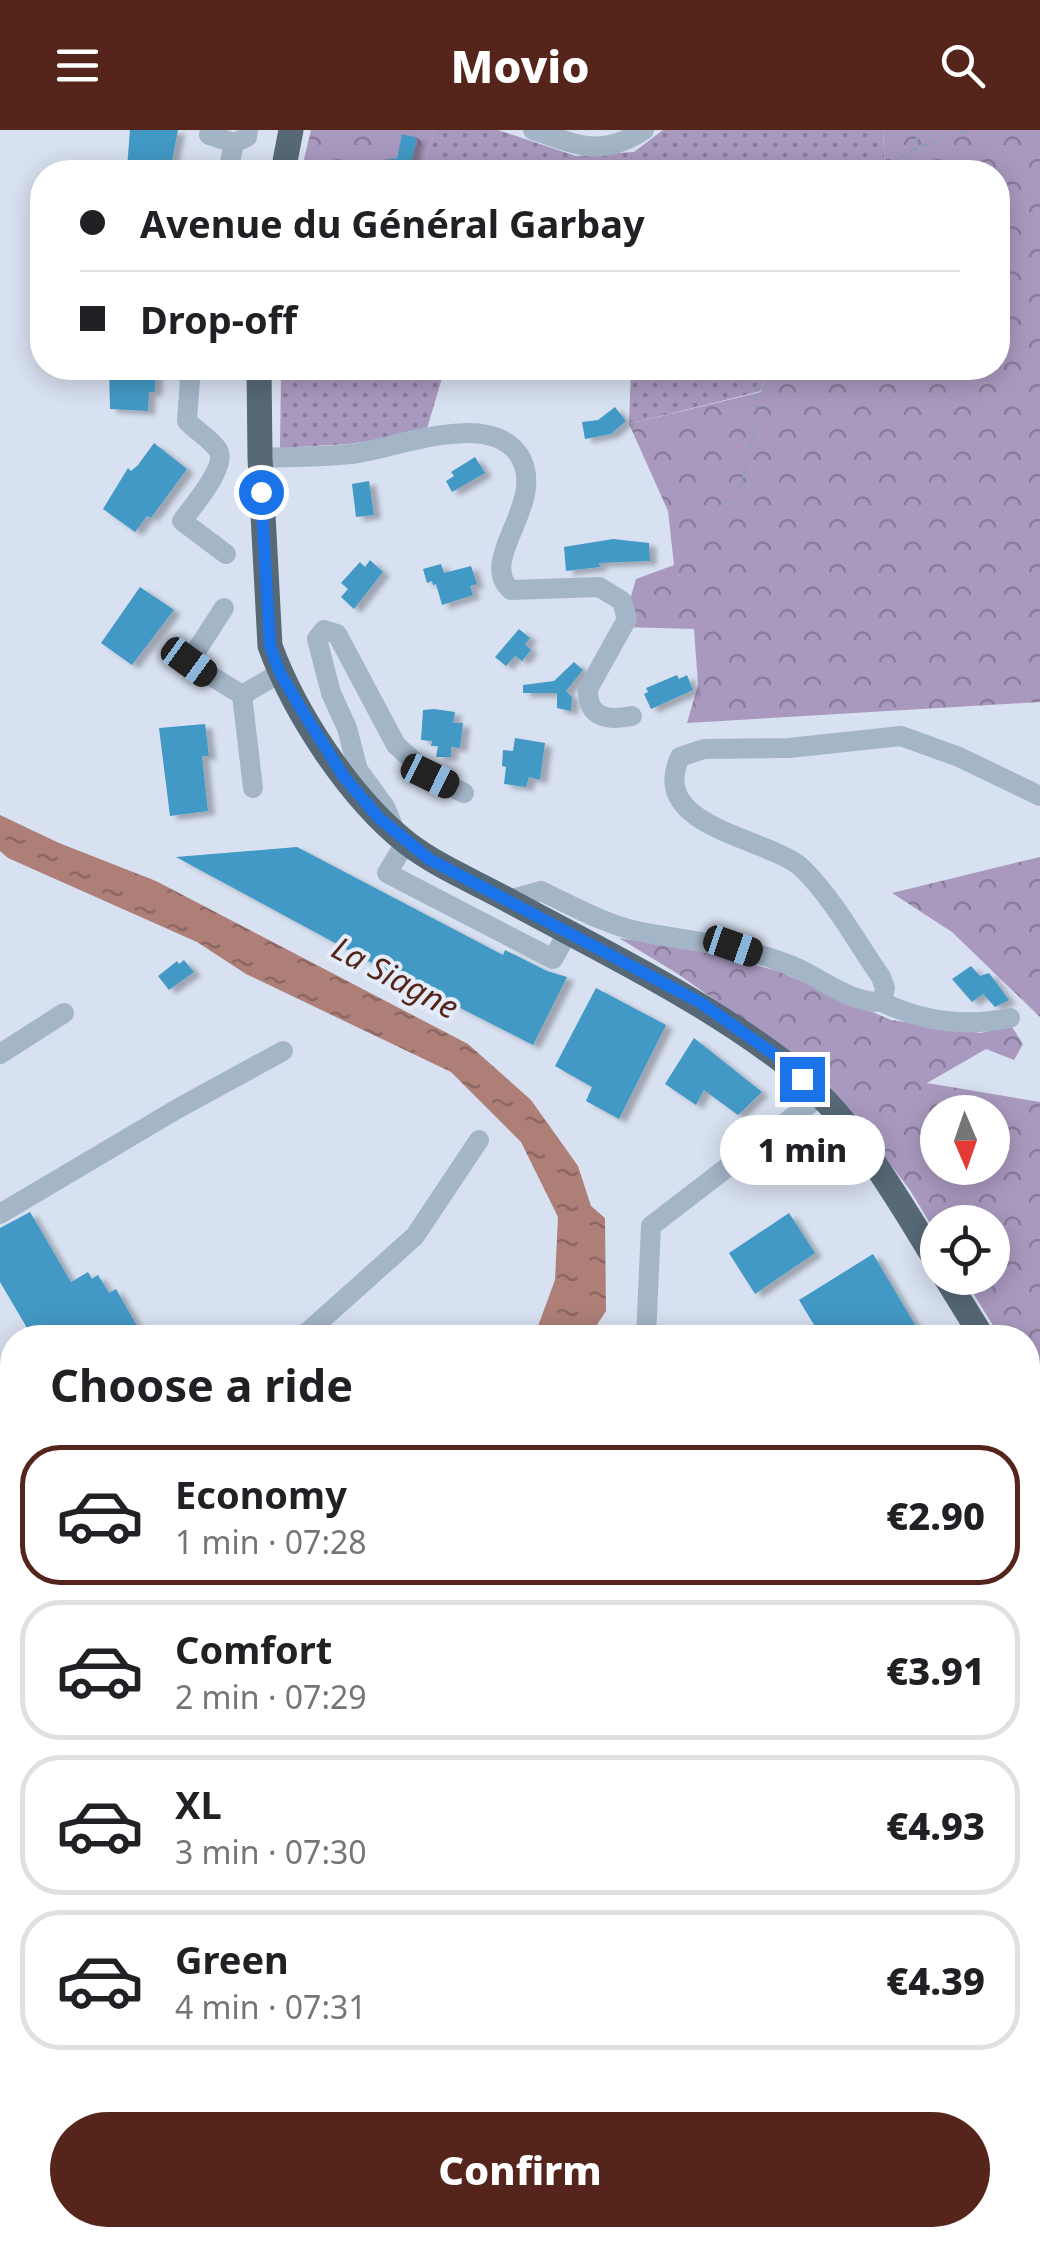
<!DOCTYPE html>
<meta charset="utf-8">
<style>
body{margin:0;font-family:"Noto Sans",sans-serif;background:#f6f6f6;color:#202124;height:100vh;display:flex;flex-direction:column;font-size:38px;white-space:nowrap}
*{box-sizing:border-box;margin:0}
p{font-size:32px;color:#757577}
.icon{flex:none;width:55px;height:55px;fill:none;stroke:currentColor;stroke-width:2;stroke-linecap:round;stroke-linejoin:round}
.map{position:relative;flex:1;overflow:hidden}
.panel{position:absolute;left:0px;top:1195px;width:1040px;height:922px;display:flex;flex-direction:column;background:#fff;border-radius:40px 40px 0 0;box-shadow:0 5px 25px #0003}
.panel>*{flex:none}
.banner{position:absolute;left:30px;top:30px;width:980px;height:220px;border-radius:40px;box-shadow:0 5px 25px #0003;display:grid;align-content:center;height:220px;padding:0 50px;background:#fff}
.needle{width:65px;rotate:178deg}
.controls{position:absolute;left:920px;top:965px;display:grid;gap:20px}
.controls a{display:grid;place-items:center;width:90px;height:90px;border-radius:50%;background:#fff;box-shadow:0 5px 25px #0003;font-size:50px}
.end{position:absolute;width:45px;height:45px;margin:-22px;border:12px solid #1a73e8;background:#fff;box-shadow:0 0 0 5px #fff}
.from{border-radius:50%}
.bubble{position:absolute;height:70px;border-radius:35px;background:#fff;box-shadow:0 5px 25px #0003;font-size:32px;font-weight:800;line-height:70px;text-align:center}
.car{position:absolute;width:30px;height:60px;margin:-30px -15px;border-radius:12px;box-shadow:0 0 8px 2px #0007;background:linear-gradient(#222 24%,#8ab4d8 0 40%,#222 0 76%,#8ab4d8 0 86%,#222 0)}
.banner b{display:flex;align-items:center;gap:35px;height:95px;font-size:38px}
.banner b+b{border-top:2px solid #e0e0e0}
.banner i{width:25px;height:25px;background:#202124}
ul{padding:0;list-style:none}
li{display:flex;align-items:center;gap:30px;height:140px;margin:0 20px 15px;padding:0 30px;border:5px solid #e0e0e0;border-radius:40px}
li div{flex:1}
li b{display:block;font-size:38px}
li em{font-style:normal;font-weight:800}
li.on{border-color:#55251c}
li>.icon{width:90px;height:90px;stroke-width:1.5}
h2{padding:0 50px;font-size:45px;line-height:120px}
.button{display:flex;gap:20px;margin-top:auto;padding:20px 50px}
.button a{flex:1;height:115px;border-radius:60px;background:#55251c;color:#fff;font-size:40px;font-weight:800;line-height:115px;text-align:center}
header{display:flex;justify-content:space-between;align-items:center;height:130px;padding:0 50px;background:#55251c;color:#fff;font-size:45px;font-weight:800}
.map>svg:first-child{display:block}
.grass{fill:url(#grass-dots)}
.forest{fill:url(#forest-crowns);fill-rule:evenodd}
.water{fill:url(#water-ripples)}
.building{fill:#4299c5;filter:url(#shadow)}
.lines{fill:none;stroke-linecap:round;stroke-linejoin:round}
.path{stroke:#8fa1b4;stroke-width:2.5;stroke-dasharray:5 5;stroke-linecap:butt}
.minor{stroke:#a4b5c8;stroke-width:20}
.major{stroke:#576976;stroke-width:25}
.route{stroke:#1a73e8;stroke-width:12}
.labels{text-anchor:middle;stroke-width:8;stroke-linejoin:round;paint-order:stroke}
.water-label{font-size:32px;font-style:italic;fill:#55251c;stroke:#e4ecf9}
</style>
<header><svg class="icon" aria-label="menu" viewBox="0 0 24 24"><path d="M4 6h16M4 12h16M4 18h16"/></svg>Movio<svg class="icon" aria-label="search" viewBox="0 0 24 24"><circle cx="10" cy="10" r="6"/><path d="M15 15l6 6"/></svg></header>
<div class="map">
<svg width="1040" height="2117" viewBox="0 0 1040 2117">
<defs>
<pattern id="grass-dots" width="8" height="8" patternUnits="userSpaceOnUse" patternTransform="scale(2.5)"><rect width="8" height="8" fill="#a999bf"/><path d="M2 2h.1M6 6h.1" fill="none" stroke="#897d9c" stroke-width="1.8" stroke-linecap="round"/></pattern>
<pattern id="forest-crowns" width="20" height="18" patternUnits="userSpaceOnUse" patternTransform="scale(2.5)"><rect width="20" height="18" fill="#a999bf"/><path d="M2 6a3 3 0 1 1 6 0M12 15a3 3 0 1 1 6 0" fill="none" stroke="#897d9c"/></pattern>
<pattern id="water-ripples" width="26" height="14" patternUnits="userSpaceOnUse" patternTransform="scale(2.5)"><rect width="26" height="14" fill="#ad7f77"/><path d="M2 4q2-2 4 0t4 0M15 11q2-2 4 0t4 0" fill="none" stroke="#8d6862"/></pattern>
<filter id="shadow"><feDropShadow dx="7" dy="4" stdDeviation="2.5" flood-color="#0004"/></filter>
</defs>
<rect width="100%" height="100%" fill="#d8e1f1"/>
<g class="grass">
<path d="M435,0H498L576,26L634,22L663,0H883L885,39L879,42H422Z"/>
<path d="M287,238H445L426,302L349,314L280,318L281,246Z"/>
<path d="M631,238H766L761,261L629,294Z"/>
<path d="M1040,1421V1766L1028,1759V1429Z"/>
</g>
<g class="forest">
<path d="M311,0H435L422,42H301Z"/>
<path d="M883,0H1040V572L687,593L698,555L694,499L622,497L636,449L674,435L668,381L629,294L761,262L766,238H998V42H879L885,39Z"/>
<path d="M1040,727V887L952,802L892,763Z"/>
<path d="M619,808L704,821L778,841L891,890L981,903L1010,894L1023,914L1014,930L986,919L927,953L1040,972V1248L1028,1243V1208L1000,1207L964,1148H992V1092H938L937,1105L910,1060L822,946L678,844ZM938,982H992V1038H938Z"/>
</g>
<g class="water">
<path d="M0,685L59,713L156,751L468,914L531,970L578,1036L591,1076L605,1088L606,1181L589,1207H534L555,1150L558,1087L521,1012L451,942L246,844L197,812L8,728L0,721Z"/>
<path d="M815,2105H947L941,2117H832Z"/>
</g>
<g class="building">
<path d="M130,0H178L170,42L127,38Z"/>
<path d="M402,4L417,8L411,33L430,38V42H387L391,28L397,29Z"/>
<path d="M109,238H156L155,262H149L148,281L110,279Z"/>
<path d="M615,277L626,291L611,304L585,309L582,292L598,290Z"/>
<path d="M154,313L187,339L151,388L147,386L135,402L103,379L128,338L131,341L138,335Z"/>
<path d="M475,327L485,343L452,362L446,351L454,346L451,342Z"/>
<path d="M369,351L374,385L356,387L352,354Z"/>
<path d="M613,409L649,413L650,431L599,433L600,437L566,441L564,417Z"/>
<path d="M370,430L383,442L354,479L341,467L348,459L341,453L360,432L365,437Z"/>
<path d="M441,434L444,443L471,436L477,454L470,456L473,465L442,475L436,454L433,455L432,451L427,453L423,439Z"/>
<path d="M140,457L174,480L132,535L101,513Z"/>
<path d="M519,499L530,508L525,514L531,520L522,531L515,526L506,536L495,527Z"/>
<path d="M574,532L583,540L566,561L572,567L571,581L557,578V563H523V555L554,551Z"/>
<path d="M677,545L679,549L687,545L693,560L651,579L644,564L648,562L646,558Z"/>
<path d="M434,579L455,582L453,593H463L460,618L451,617V627H436L438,616H431L432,611L421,610L423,580Z"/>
<path d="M205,594L209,626H202L208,681L170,686L159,598Z"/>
<path d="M515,608L545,613L540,650L529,647L526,657L504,654L506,637L502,636L503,620L513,621Z"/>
<path d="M297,717L503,825L505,820L547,841L567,847L533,915L374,834L176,727Z"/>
<path d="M184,830L194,842L169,860L158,846L177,831L179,834Z"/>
<path d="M971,836L980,846L989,843L1009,870L995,877L983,864L972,872L952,849Z"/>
<path d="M596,858L666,895L619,989L586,971L592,957L555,936Z"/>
<path d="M694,908L762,962L738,985L704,960L696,975L665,954Z"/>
<path d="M30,1082L71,1152L88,1142L92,1149L98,1145L109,1163L116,1159L144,1208H33L0,1152V1098Z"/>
<path d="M789,1083L815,1123L755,1164L729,1123Z"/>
<path d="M873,1124L923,1208H822L799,1170Z"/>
<path d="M1040,1324V1399L1028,1407V1332Z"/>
</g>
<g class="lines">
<g class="path">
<path d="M913,20L967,0"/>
<path d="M876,42L912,20L921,0"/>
<path d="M729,374L741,356L754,301L758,238"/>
<path d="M0,1944L12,1962"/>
<path d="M106,2105L115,2117"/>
<path d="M0,2112L3,2117"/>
</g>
<g class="minor">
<path d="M210,0L209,5L234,13L247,7L248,0"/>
<path d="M533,0C579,15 600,28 644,0"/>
<path d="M228,42L234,13"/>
<path d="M184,238L190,250L187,291C196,301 211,309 218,320C228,336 192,377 182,391L226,424"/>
<path d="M260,328C290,327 321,327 351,324C394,319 488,279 519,325C549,372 476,429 511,460L599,457L622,471L627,489L588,559C587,588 608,591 632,586"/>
<path d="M224,478L189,532L242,565L280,543"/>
<path d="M242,565L253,658"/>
<path d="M393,696L385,677L358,640L347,598L331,563L317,509L324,500L337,504L396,615L430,646L464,663"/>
<path d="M406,712L387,743L553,829L567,804"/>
<path d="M508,770L541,761C573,776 606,795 641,802C694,812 747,816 797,838C825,851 851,873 882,872L885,858L881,847C856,811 834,770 803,739C770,707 647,699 680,627L704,619L789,618L901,606L959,627L1040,666"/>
<path d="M882,872C923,892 966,897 1010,888"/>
<path d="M0,924L64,883"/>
<path d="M0,1084L177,979L283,921"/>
<path d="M301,1208L415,1106L479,1010"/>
<path d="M646,1208L651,1096L820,966"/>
<path d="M0,1275L12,1303"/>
<path d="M1028,1311L1040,1306"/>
<path d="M0,1351L12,1341"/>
<path d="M0,1589L12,1582"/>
<path d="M0,1992L12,2013"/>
<path d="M77,2105L87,2117"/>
<path d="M291,2105L296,2117"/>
</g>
<g class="major">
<path d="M283,42L291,0"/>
<path d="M259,238L260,328L270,516C295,584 350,668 407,713C437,736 473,751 506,769C600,820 696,866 781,930C848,980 894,1063 938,1134"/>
<path d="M946,1148L983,1208"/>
<path d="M1028,1257L1040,1264"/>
</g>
</g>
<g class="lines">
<path class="route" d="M261,362L270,516L280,543L300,577L344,647L379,688L429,729L701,873L785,932L802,949"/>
</g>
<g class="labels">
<g class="water-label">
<text transform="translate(395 848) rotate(28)" y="11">La Siagne</text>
</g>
</g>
</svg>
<div class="controls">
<a><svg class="needle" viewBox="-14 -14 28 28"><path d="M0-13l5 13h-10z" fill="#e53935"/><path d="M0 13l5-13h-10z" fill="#757577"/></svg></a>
<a><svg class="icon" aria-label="locate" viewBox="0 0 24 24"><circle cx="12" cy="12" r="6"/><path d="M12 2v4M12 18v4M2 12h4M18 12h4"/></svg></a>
</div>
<i class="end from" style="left:261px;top:362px"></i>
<i class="end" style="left:802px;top:949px"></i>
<div class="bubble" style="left:720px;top:985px;width:165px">1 min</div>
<i class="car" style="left:189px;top:532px;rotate:126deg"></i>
<i class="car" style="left:430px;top:646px;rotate:116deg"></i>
<i class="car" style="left:733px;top:816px;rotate:109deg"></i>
<div class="banner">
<b><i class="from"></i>Avenue du Général Garbay</b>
<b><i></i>Drop-off</b>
</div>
<section class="panel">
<h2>Choose a ride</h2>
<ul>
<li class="on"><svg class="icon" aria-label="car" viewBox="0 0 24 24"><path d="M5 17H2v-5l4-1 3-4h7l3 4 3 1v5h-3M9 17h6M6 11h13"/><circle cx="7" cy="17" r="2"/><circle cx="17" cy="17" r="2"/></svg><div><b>Economy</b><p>1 min · 07:28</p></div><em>€2.90</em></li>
<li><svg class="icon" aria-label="car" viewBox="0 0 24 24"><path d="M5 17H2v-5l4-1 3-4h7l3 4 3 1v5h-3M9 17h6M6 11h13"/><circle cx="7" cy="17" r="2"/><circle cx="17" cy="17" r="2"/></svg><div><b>Comfort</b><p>2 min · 07:29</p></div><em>€3.91</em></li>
<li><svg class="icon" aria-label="car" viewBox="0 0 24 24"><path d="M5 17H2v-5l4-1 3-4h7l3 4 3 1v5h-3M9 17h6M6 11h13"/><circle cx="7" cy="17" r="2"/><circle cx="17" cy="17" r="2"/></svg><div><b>XL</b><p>3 min · 07:30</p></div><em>€4.93</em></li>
<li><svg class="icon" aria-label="car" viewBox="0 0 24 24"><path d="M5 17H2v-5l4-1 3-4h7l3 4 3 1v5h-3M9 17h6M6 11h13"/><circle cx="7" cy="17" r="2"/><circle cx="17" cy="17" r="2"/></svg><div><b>Green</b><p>4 min · 07:31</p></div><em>€4.39</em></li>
</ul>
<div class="button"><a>Confirm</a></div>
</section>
</div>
